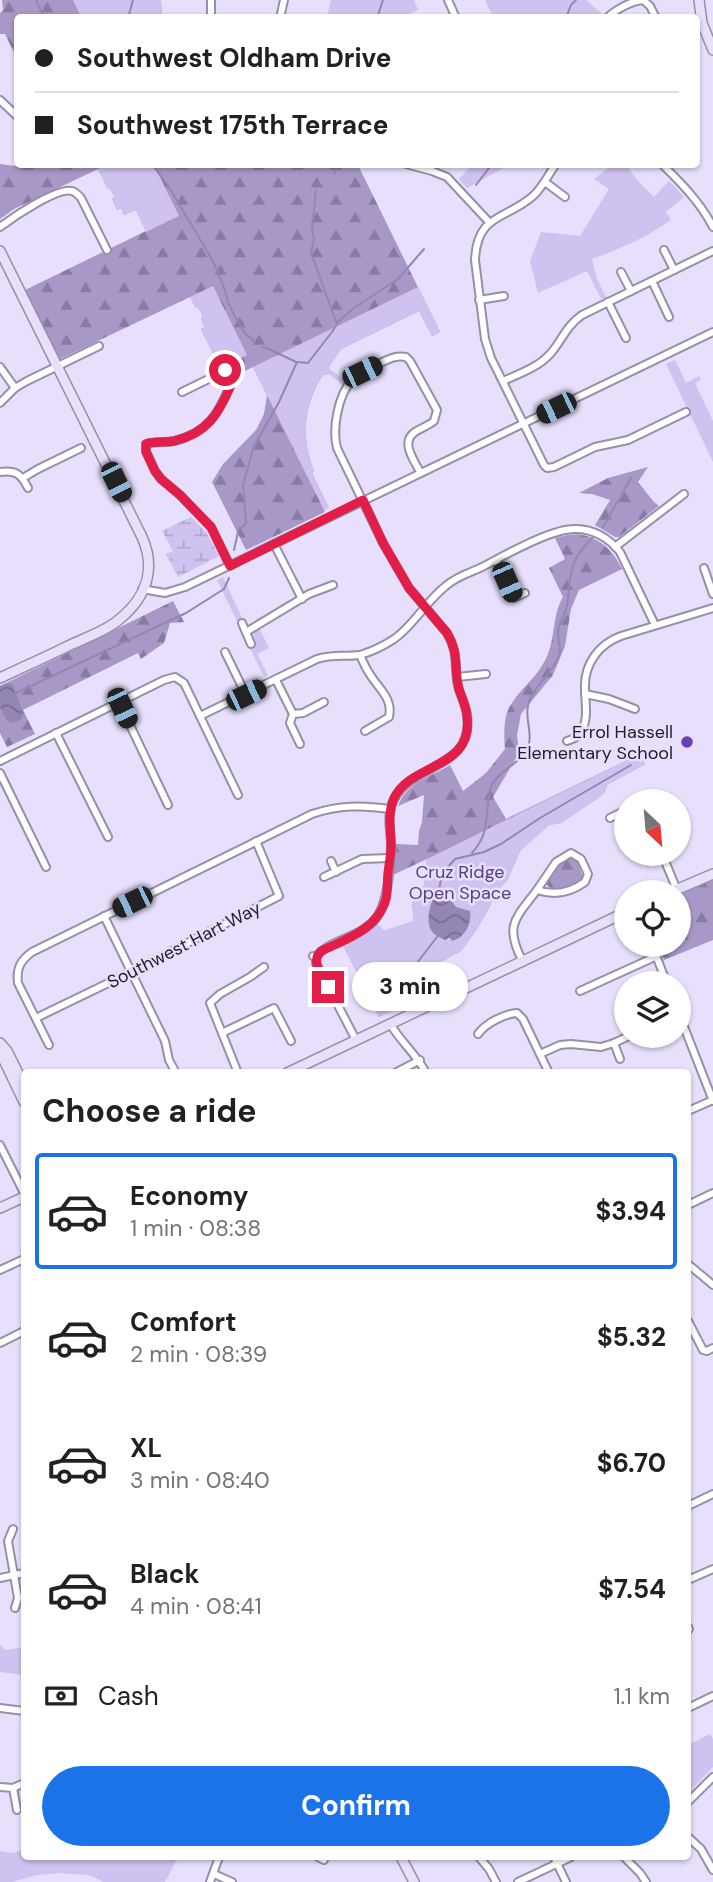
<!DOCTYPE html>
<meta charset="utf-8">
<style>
body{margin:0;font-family:"DM Sans",sans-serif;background:#f6f6f6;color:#202124;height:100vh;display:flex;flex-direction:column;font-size:26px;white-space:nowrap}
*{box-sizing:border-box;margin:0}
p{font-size:23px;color:#757577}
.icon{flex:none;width:38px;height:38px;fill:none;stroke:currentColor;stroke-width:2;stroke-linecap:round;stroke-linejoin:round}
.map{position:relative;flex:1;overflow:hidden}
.panel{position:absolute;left:21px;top:1069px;width:670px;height:791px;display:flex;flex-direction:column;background:#fff;border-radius:7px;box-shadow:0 2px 5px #0004}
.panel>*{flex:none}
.guide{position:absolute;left:14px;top:14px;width:686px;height:154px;border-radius:7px;box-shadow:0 2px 5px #0004;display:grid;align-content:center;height:154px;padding:0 21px;background:#fff}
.needle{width:46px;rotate:154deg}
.controls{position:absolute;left:614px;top:789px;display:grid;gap:14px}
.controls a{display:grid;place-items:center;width:77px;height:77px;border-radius:50%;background:#fff;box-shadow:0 2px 5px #0004;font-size:35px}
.end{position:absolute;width:32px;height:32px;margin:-16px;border:9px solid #e11d48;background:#fff;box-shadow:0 0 0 4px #fff}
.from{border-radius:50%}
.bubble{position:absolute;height:49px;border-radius:24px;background:#fff;box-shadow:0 2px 5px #0004;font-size:23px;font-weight:700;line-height:49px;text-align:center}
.car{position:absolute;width:21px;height:42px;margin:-21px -10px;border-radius:9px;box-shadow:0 0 5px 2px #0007;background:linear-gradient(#222 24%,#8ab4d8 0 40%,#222 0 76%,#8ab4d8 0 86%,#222 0)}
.guide b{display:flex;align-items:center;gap:24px;height:66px;font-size:26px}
.guide b+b{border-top:2px solid #e0e0e0}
.guide i{width:18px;height:18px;background:#202124}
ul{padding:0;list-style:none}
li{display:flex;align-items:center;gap:21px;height:116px;margin:0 14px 10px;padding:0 7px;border:4px solid transparent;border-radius:7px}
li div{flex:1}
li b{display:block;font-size:26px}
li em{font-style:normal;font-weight:700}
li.on{border-color:#1a73e8}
li>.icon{width:63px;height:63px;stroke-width:1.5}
h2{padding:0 21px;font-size:32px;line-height:84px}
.pay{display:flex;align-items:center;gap:18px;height:77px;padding:0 21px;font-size:26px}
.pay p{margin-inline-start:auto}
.primary-button{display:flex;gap:14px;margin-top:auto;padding:14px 21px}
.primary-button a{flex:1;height:80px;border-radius:42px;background:#1a73e8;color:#fff;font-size:28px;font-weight:700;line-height:80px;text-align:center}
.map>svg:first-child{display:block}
.forest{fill:url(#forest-firs)}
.wetland{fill:url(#wetland-marsh)}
.park{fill:#cfc2f0}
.water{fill:url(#water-waves)}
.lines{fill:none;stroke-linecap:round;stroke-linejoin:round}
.stream{stroke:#9385b4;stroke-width:2}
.street-casing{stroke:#978fa9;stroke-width:10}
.secondary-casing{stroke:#978fa9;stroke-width:12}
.street{stroke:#fff;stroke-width:6}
.secondary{stroke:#e8e0fa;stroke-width:9}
.route{stroke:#e11d48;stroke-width:9}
.poi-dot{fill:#6f3eb6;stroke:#e7dffc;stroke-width:2.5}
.labels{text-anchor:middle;stroke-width:5;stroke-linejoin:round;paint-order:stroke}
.poi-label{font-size:18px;fill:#201d27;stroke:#e7dffc;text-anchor:end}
.park-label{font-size:18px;fill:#56407d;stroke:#e7dffc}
.street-label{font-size:18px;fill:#201d27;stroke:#e7dffc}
</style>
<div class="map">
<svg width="713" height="1882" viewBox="0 0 713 1882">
<defs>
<pattern id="forest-firs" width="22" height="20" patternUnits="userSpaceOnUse" patternTransform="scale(1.75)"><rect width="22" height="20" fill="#a798c8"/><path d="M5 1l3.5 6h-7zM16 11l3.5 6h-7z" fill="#887ba2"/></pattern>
<pattern id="wetland-marsh" width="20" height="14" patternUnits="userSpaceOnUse" patternTransform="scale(1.75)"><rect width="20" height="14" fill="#cfc2f0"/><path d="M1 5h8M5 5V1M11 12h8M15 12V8" fill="none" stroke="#b1a6ce"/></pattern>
<pattern id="water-waves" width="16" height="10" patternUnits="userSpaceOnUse" patternTransform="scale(1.75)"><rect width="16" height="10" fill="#9385b4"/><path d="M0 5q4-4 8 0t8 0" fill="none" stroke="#786c92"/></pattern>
</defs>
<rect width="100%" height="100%" fill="#e7dffc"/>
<g class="forest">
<path d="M2,0H161L162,17L18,18L17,59L5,34H0V13L3,10Z"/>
<path d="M0,164L15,166L19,164L358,165L440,332L432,336L419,311L341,349L328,368L345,381L343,384L329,374L323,375C303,405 301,438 314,471L312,473L329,508L324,510L325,512L246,550L212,482L223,464L256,430L264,414L267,395L253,367L241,373L228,364L220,368L201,329L205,327L201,318L203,317L198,307L196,308L190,297L58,360L23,291L146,231L136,210L124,215L121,208L117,210L112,199L115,197L110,189H108L98,169L14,209L0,219Z"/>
<path d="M648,467L638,482L654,502L659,506L619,537H615L595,525L610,500L592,494L579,493L608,478Z"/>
<path d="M579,534C601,539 612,549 622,569L579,590L571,609L565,646L553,675L521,714L517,735L519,753L493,797L506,819L640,754L645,764L607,785L604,793L598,798L561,823L549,825L520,851L507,881L495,892L490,906L477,929L461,951L431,967L416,978L424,996L379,1017L343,945L366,933L377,924L384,931L414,921L412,903L424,885L427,859L393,875L396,844L418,845L419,831L422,822L424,795L398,806C407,782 430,777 450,765L463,791L486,773L505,749C504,736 503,718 510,706C522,686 538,678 548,654C555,636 553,613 563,597L549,568L565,559L555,538L568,535Z"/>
<path d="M173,601L184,622L170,623L164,643L141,659L138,653L23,710L35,734L7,747L0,733V686Z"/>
<path d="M571,858L577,860L583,877C576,885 562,890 551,889L547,885C549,873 560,862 571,858Z"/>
<path d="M713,880V940L664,960L658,945H679V895Z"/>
</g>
<path class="wetland" d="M191,517L206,532L219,556L178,577L166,554L173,551L162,531Z"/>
<g class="park">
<path d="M73,0H161L162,17H81Z"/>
<path d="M331,0H414L418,10L402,17H327Z"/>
<path d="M485,0H586L604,16L603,18L493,17Z"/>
<path d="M107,165H154L179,216L146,232L136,210L124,215L121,208L117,210L112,199L115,197L110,189H108L98,169Z"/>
<path d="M472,165V164L509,165L467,188L459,179Z"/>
<path d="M612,165H626L639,182L654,197L669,181L684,197L666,212L671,220C647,237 620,249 592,259L597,279L606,297L601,299L587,271L538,293L530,261L541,232L580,236L609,189L594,179Z"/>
<path d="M213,286L247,355L220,368L201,329L205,327L201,318L203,317L198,307L196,308L190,297Z"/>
<path d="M418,287L440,332L432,336L419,311L341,349L328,368L345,381L343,384L328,374L323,375C303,404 301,438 314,471L312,473L329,508L324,510L253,367Z"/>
<path d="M675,360L686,383L699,376L701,380L695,383L713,421V462L666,364Z"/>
<path d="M223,577L243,620L239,622L249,644L254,641L253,633L259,628L269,648L257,654L268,675L264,677L217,580Z"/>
<path d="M640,754L645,764L607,785L604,793L598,798L561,823L549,825L520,851L507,881L495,892L490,906L477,929L461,951L431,967L416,978L424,996L379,1017L343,945L366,933L377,924L384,931L414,921L412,903L424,885L427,859Z"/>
<path d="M0,1645L5,1650L24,1647V1675L0,1672Z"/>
<path d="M710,1734L713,1739V1767L688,1793V1745Z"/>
<path d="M24,1849V1857H178L165,1882H104L89,1875L60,1873L37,1875L12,1882H0V1851L14,1853Z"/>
</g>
<g class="water">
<path d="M7,683L12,684L24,714L20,720L13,723L7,721L0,707V686Z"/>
<path d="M439,890L444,891L456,907L470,911C472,923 465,938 452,941L450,938H448L446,940C440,938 434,935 431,930C425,919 431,898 439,890Z"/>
</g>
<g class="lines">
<g class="stream">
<path d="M36,0L44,18"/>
<path d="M128,18L133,0"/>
<path d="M377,18L383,0"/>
<path d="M566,18L571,5L576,0"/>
<path d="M152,164L170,189L213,261L225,290L228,302L235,317L244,332L255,342"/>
<path d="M335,173L337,164"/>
<path d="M476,185L492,164"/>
<path d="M337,323L354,308L398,279L424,249"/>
<path d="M262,347L269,349L296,362"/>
<path d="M603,527L631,478"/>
<path d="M234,550L238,532L246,523L243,485L254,446L279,402L297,362L308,363L332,332L337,324L311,253L314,239L312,230L316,190"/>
<path d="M14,694L186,613L224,589L229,578"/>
<path d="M472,853C487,836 486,824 488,803C489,798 489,792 491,787C498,769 524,764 529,743C532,732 525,718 528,706C531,689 552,674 559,656C562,647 557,639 558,630C560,621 566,614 567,605C572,569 567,565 593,537"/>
<path d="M439,890L442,874L455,859L484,852L501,844L540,818L631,765"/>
<path d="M391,986L410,972L437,937"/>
</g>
<defs>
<g id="street">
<path d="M448,0L456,18"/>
<path d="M211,18V0"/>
<path d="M280,18L284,0"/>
<path d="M607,18C615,10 631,1 643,0L650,6L656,18"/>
<path d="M0,100L18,117"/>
<path d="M406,164L432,171L447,177L489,222"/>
<path d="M556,164C548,175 543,187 533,196C506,220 477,213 475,260L485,339L491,358L544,465L547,468L554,467L595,447L628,440L686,412"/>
<path d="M662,164C682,184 700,202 713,227"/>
<path d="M545,182L565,197"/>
<path d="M0,227C12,218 57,187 72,191C76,192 78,195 81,198L107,250"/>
<path d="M664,250L674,270"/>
<path d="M621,272L631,291"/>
<path d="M652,281L669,317"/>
<path d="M479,300L504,296"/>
<path d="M608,302L626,338"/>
<path d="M0,367L15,388"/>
<path d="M503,381C519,374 539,367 551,353C562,340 567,325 582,315L713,251"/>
<path d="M182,392L225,371L231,379V383C219,413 208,433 174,441C164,443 155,441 146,444V451L155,471L161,479L180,495L211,527L230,566"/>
<path d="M0,403L15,388L27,381L99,346"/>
<path d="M0,472C16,470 21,474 28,488"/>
<path d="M23,478L38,469L81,448"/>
<path d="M274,544L302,599"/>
<path d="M615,547L684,494"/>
<path d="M496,560L514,598L525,593"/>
<path d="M704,568L713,594"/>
<path d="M142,589L165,593L185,587L713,332"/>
<path d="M242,623L251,644"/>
<path d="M246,632L309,594L333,585"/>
<path d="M225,652L246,695"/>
<path d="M360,655C363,662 366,669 371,676C380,690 393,699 389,717L365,731"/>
<path d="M457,677L486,674"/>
<path d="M276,680L293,714"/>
<path d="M585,694L609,699L635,709"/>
<path d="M119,702L168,805"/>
<path d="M293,714L303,713L324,702"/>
<path d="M293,714L290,723L300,744"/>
<path d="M200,716L317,659C332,654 345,657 360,655C370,652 385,645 394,639C414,625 427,600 447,585C456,577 469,573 480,568C502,557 550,529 574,529C592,528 609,538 620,552L655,625"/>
<path d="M56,733L108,837"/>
<path d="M567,741C572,739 578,738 581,732C589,719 585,702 585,688C584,664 599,644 621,636L713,608"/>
<path d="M0,761L164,680L175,677L184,683L238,795"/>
<path d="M0,773L46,867"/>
<path d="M639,802L649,796"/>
<path d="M610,818L626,810"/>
<path d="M571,853L581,859L588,874L585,882C570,893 555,896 537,890L556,862Z"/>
<path d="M662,854L677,890"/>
<path d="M331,861L336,872"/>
<path d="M324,877L362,859L390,858"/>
<path d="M104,916L165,1041L169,1060L176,1073"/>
<path d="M652,945L667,984"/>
<path d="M313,956L316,957C329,939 362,938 377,917C388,901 391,864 391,844C391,832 387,819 391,807C404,762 475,772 467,715C466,706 462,698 459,690C453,668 460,655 447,633L409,588L383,543L337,448C332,429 338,395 352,380C360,372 370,368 380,363C389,359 396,355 406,357L410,361L437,410L434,421C428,426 421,428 415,432C400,442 414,460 420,472"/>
<path d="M316,957V963L356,1040"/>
<path d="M522,960C504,925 516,918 537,890"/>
<path d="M580,991L657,956"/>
<path d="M679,1014L713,1101"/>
<path d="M36,1018L131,972L279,896L256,841"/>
<path d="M390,1023C400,1042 416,1053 426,1073"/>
<path d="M222,1033L274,1008L291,1041"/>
<path d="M478,1034C486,1023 504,1014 517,1013L523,1019L549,1073"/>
<path d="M614,1043L620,1059"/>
<path d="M49,1045L18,983C16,968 21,960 32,952L312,814C339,805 362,805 390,809"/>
<path d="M540,1054L560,1045L571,1044L601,1047L614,1043L629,1036"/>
<path d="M238,1073L210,1003L220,994L250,977L264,967"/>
<path d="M395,1073L420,1060"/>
<path d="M688,1111L713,1100"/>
<path d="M0,1145L24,1193"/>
<path d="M688,1205L713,1193"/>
<path d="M688,1264L713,1285"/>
<path d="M0,1270L24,1259"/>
<path d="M688,1321L703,1350L707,1351L713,1348"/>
<path d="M0,1343L24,1331"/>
<path d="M688,1506L713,1494"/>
<path d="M13,1529L8,1541L18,1598L15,1608"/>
<path d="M0,1578L24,1573"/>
<path d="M688,1580L713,1569"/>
<path d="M688,1627L689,1629"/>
<path d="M0,1708L24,1711"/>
<path d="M688,1708L713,1696"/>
<path d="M0,1787L13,1788L24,1783"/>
<path d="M13,1788L17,1810"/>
<path d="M688,1802L713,1777"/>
<path d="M688,1837L701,1849L713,1870"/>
<path d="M318,1857L324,1860"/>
<path d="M479,1857L489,1869L496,1882"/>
<path d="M554,1857L566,1882"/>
<path d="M624,1857L640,1873L646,1882"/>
<path d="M214,1874L232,1882"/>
<path d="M210,1882L219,1857"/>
<path d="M518,1882L571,1857"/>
</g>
<g id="secondary">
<path d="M699,0L702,23L713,50"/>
<path d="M0,251L142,537C156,568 147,596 121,618C106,631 85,638 68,646C46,657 23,667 0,678"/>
<path d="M671,892L713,874"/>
<path d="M0,1043L7,1051L24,1085"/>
<path d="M0,1048L1,1054L24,1102"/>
<path d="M287,1073L626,912"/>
<path d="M0,1208L24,1197"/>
<path d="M401,1857L414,1882"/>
</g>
</defs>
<use href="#street" class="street-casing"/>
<use href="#secondary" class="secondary-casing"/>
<use href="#street" class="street"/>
<use href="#secondary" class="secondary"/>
</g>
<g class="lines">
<path class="route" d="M225,370L231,379L232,383C219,413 208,433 174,441C164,443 155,441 146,444V452L155,471L161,479L180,495L211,527L230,566L363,500L383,543L409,588L447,633C459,653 454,664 458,685C460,695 466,705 467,716C474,770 411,762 394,798C387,814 391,829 391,846C391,855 389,864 388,873C387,881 388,891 386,899C378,929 345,940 321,951C310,962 322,975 328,987"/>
</g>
<circle class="poi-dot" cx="687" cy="742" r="7"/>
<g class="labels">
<g class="poi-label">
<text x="673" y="738">Errol Hassell<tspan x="673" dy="21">Elementary School</tspan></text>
</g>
<g class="park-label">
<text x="460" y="878">Cruz Ridge<tspan x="460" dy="21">Open Space</tspan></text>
</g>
<g class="street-label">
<text transform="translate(184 945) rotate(-27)" y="6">Southwest Hart Way</text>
</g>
</g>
</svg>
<div class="controls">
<a><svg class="needle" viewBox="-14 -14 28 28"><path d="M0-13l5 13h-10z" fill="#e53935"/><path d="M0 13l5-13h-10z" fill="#757577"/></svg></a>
<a><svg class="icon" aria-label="locate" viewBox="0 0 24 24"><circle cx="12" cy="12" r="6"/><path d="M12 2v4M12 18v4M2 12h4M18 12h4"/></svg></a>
<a><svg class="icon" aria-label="layers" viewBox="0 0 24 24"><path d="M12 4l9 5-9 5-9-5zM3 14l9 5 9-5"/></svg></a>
</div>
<i class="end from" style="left:225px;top:370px"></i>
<i class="end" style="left:328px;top:987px"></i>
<div class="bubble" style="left:352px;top:962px;width:116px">3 min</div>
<i class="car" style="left:362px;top:372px;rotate:64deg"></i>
<i class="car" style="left:556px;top:408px;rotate:244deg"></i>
<i class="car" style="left:116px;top:482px;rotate:154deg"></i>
<i class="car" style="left:507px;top:582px;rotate:156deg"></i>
<i class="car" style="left:246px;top:695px;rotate:64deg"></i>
<i class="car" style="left:122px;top:708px;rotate:155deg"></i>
<i class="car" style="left:132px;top:902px;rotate:244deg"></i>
<div class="guide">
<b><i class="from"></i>Southwest Oldham Drive</b>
<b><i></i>Southwest 175th Terrace</b>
</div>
<section class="panel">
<h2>Choose a ride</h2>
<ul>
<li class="on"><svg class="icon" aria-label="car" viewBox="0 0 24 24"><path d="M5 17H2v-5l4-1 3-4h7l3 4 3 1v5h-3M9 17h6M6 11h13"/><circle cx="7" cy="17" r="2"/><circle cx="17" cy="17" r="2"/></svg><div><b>Economy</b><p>1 min · 08:38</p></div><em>$3.94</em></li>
<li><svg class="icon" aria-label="car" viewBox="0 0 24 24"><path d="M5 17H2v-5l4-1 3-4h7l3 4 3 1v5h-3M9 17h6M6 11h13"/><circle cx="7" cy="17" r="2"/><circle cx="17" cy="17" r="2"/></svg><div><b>Comfort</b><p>2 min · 08:39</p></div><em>$5.32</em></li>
<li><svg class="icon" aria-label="car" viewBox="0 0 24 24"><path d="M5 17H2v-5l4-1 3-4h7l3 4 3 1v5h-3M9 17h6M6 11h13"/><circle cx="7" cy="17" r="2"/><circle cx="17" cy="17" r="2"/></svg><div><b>XL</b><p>3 min · 08:40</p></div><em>$6.70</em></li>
<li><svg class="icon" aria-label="car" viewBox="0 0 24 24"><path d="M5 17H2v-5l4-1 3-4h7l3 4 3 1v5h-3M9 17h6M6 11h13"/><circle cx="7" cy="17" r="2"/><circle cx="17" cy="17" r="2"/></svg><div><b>Black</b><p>4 min · 08:41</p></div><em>$7.54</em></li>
</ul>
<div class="pay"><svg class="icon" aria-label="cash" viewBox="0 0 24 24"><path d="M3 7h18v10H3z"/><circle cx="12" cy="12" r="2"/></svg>Cash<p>1.1 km</p></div>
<div class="primary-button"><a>Confirm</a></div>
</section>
</div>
